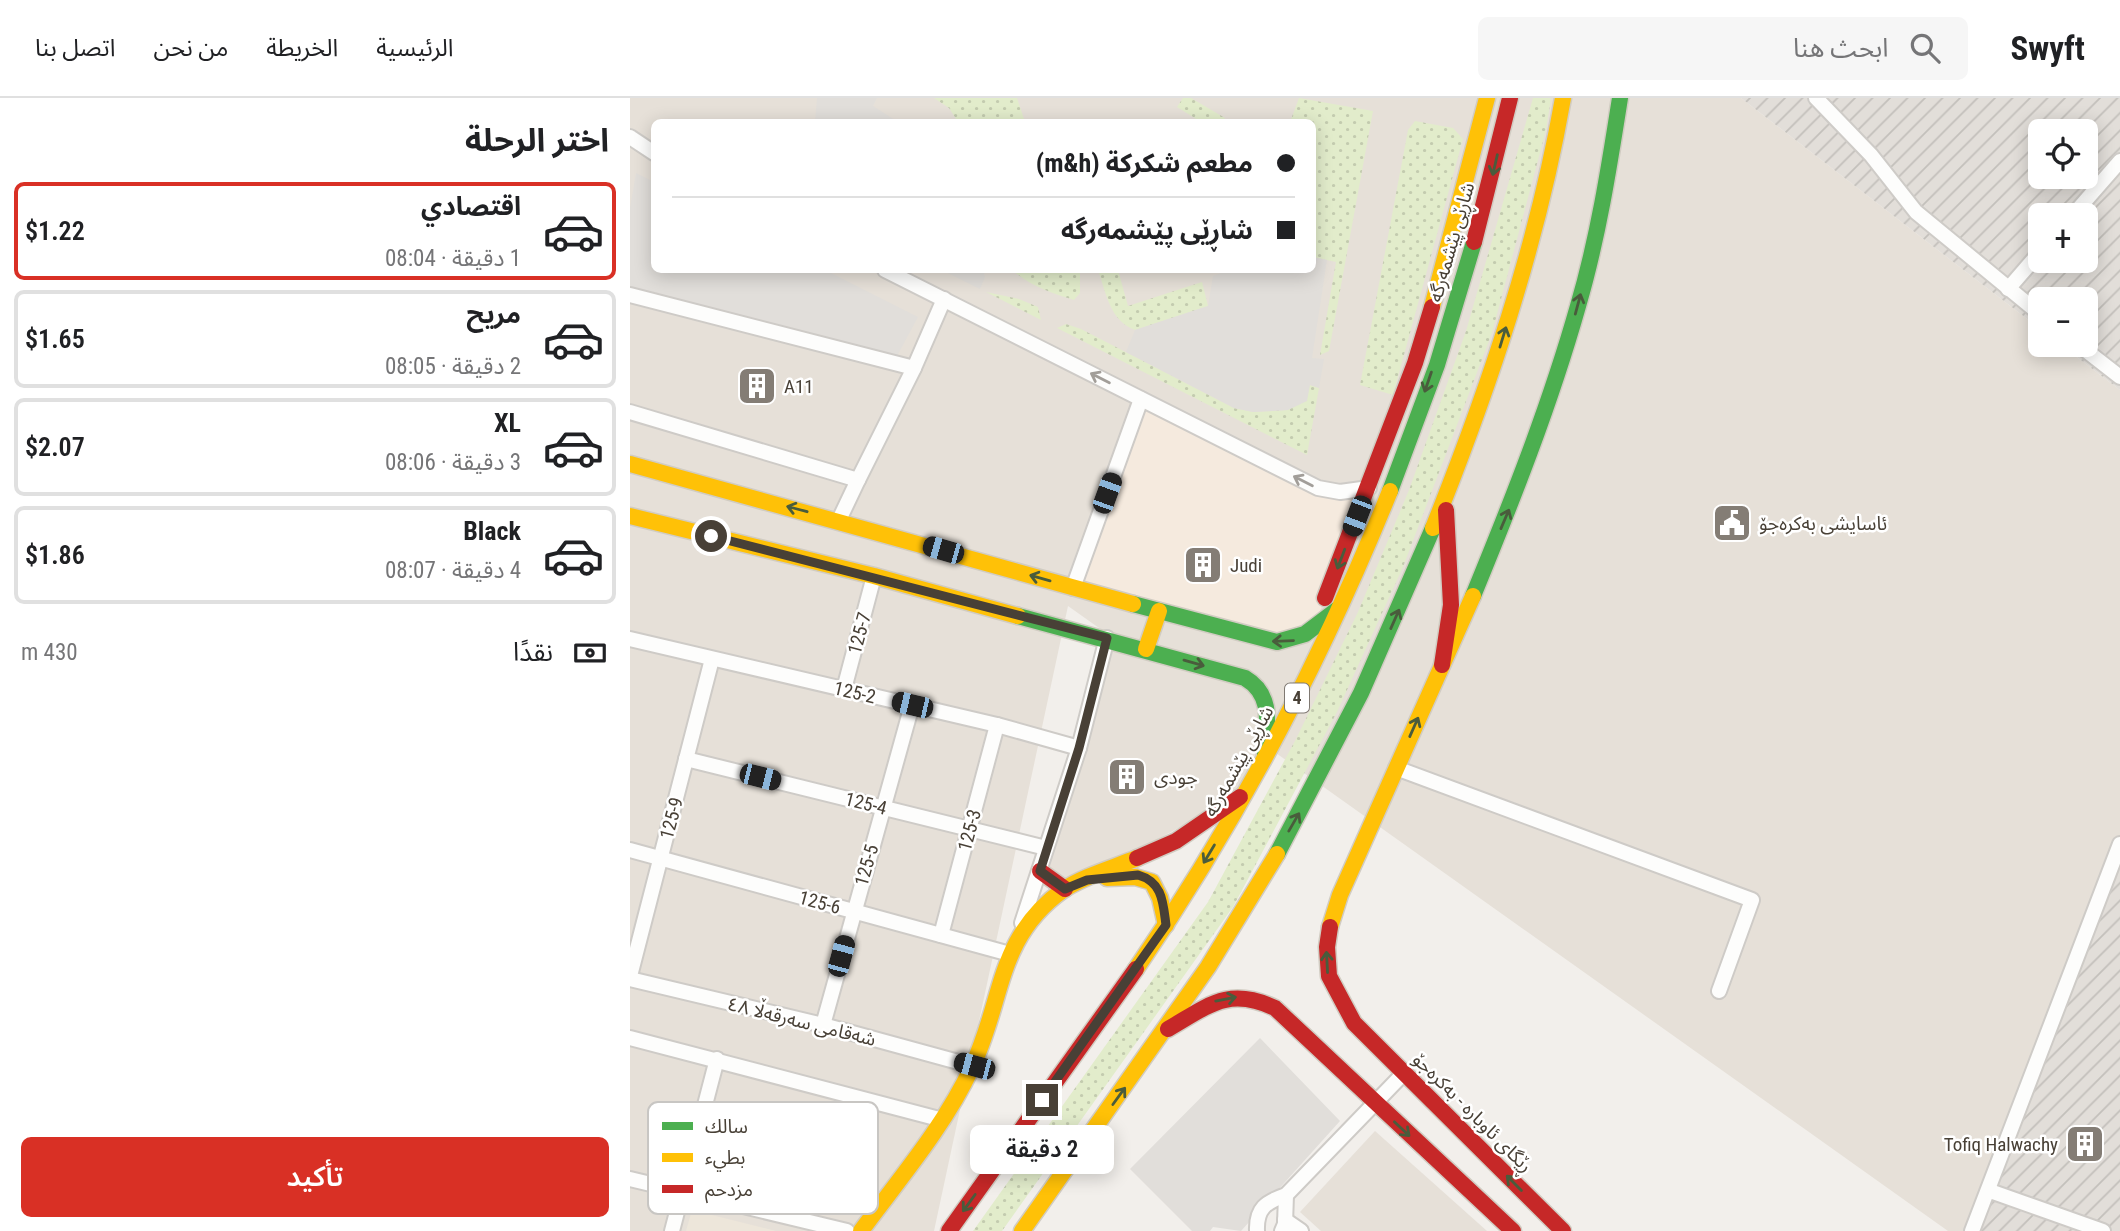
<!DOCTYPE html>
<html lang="ar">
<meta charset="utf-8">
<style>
body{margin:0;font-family:"Roboto Condensed","Noto Sans Arabic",sans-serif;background:#f6f6f6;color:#202124;direction:rtl;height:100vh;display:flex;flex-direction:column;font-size:26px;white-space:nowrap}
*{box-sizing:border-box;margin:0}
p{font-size:23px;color:#757577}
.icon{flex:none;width:38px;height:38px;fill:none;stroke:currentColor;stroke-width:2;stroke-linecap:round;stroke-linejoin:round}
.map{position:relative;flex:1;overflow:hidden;direction:ltr}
.sheet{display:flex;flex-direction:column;background:#fff;width:630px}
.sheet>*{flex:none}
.top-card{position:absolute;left:21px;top:21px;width:665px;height:154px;border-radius:10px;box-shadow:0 4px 18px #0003;direction:rtl;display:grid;align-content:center;height:154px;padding:0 21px;background:#fff}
.controls{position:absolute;left:1398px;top:21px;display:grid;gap:14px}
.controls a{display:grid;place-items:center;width:70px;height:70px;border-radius:10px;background:#fff;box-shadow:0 4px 18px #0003;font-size:35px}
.end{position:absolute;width:32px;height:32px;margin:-16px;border:9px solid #484036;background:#fff;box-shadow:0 0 0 4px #fff}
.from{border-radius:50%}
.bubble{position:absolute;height:49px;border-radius:10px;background:#fff;box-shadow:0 4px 18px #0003;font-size:23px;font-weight:600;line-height:49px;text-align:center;direction:rtl}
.car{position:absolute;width:21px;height:42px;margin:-21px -10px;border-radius:9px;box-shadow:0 0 5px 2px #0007;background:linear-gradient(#222 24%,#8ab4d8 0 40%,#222 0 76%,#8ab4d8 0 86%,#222 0)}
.top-card b{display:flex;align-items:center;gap:24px;height:66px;font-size:26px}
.top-card b+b{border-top:2px solid #e0e0e0}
.top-card i{width:18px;height:18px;background:#202124}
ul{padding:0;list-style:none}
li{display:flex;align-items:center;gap:21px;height:98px;margin:0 14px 10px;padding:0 7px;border:4px solid #e0e0e0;border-radius:10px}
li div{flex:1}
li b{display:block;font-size:26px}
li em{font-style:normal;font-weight:600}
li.active{border-color:#d93025}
li>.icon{width:63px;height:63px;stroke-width:1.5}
h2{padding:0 21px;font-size:32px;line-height:84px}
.pay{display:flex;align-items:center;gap:18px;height:77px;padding:0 21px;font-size:26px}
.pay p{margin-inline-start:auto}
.primary-button{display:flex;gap:14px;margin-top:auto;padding:14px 21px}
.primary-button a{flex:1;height:80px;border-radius:10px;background:#d93025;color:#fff;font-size:28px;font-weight:600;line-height:80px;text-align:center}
header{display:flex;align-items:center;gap:42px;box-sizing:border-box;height:98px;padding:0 35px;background:#fff;border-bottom:2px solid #e0e0e0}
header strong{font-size:33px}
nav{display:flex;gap:38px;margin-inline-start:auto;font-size:24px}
.search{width:490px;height:63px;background:#f6f6f6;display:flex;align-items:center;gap:18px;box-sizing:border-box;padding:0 24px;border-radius:10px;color:#757577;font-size:26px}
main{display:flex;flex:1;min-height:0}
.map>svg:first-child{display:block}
.residential{fill:#e6e0d8;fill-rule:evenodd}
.commercial{fill:#f5eade}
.industrial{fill:url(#industrial-furrows);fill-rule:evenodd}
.education{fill:#ede6da}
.garden{fill:url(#garden-dots)}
.parking{fill:#e1deda}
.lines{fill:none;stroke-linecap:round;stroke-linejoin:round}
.street-casing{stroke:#cecbc7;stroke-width:18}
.fast-casing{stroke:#d1ccc2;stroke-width:19}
.slow-casing{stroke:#d1ccc2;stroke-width:19}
.jam-casing{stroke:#d1ccc2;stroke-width:19}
.street{stroke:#fdfdfc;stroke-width:14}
.fast{stroke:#4caf50;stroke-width:16}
.slow{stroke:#ffc107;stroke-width:16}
.jam{stroke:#c62828;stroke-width:16}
.oneway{stroke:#495c3c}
.oneway2{stroke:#a29e99}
.route{stroke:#484036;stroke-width:9}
.labels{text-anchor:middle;stroke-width:5;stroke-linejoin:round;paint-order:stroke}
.shield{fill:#fff;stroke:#7f7972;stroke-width:2}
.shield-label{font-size:18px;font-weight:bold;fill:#484036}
.street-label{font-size:19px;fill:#484036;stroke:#fff}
.poi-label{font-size:19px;fill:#484036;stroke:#fff;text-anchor:start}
.key{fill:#fff;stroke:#c8c6c3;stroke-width:2}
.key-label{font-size:19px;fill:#484036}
</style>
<header>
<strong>Swyft</strong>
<div class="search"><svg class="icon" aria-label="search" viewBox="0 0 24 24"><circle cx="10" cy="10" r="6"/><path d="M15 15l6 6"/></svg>ابحث هنا</div>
<nav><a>الرئيسية</a><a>الخريطة</a><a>من نحن</a><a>اتصل بنا</a></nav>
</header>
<main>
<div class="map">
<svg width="1490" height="1133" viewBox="0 0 1490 1133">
<defs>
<pattern id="industrial-furrows" width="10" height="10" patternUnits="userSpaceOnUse" patternTransform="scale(1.75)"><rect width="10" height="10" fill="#e2ded9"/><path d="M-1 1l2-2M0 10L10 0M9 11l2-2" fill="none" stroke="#c3c0bb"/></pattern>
<pattern id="garden-dots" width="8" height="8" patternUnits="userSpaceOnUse" patternTransform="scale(1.75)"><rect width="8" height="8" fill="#e2eccb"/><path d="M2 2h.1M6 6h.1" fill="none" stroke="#c3cbaf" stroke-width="1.8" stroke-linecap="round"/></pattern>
</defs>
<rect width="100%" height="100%" fill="#f2efeb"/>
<g class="residential">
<path d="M0,0H1111L1410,231V247H1431L1490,292V744L1341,1133H1318L636,648L617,693L435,791L410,773L477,540L486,542L438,508L304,1133H0ZM24,24H682V172H24Z"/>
<path d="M745,1033L857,1133H691L670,1114Z"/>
</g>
<path class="commercial" d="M511,301L688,390L737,395L682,533L669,541L443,490Z"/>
<g class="industrial">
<path d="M1111,0H1490V292L1431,247H1456V201H1410V231ZM1410,33H1456V79H1410ZM1410,117H1456V163H1410Z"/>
<path d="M1490,744V1133H1341Z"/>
</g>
<path class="education" d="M62,1112L146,1133H56Z"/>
<g class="garden">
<path d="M304,0H387L395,24H328L319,10Z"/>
<path d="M553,0H561L595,20L592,24H571L547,9Z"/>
<path d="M669,0L743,13L699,253L690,257L706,164L683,159L682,24H660Z"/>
<path d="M903,0H921L916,32L862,235L773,469L707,614L603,809L372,1133H343L578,804L666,641L728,514L779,392L836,233Z"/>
<path d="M785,23L823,30L833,41L763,297L730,287L778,32Z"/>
<path d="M382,172H450V195L444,202C421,195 400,188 382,172Z"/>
<path d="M468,172H488L498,208L572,184L578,208L505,232C480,223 476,195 468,172Z"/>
<path d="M356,194L389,201L408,209L411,222Z"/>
<path d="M436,226L451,231L604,310L623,314L658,312L680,287L689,290L677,357L427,230Z"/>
</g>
<g class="parking">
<path d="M187,0H247L243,8L268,24H185Z"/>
<path d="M6,75L24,84V172H195L288,219L260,271L0,204V110Z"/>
<path d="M683,159L697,162L682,260L694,261L689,290L680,287L677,303L658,312L623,314L604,310L496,254L505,232L578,208L583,178L600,172H682Z"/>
<path d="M312,172H353L355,179L350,191Z"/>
<path d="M630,940L710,1023L611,1133L583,1129L580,1133H562L500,1071Z"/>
</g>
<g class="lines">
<defs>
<g id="street">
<path d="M1186,0L1241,57L1286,114L1410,216"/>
<path d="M0,39L24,55"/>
<path d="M1443,117L1490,63"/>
<path d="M255,172L688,390L710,394L739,390"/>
<path d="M1378,191L1410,154"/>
<path d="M0,197L284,270"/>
<path d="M1449,247L1490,279"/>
<path d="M0,314L228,382L209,422"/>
<path d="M228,382L284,270L314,201"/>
<path d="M443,490L511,301"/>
<path d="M0,541L367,627L449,650"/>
<path d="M214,591L244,478"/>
<path d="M56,661L416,750"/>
<path d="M766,670L1122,802L1089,893"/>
<path d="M0,752L380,856"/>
<path d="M392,825L449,650L477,540"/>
<path d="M311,837L367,627"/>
<path d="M0,878L82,561"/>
<path d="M0,881L193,927L343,968"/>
<path d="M193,927L282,607"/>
<path d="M0,940L313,1022"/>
<path d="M0,1081L217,1133"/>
<path d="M1360,1093L1473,1133"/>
<path d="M655,1122L671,1133"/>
<path d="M42,1133L87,961"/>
<path d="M627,1133C626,1110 636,1104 656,1097L774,975"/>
<path d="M652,1133L655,1126L656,1097"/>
<path d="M1342,1133L1490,746"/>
</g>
<g id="fast">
<path d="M760,393L807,267L844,144"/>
<path d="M843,498C882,403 920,307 948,208C968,140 979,70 990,0"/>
<path d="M503,506L647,544L675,536L708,511"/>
<path d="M388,518L615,580C644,597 637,627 635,656"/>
<path d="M647,756L731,595L803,430"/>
</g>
<g id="slow">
<path d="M802,209L857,0"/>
<path d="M0,366L503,506"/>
<path d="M0,418L244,478L388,518"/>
<path d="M803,430C859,290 907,148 933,0"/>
<path d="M516,551L529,513"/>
<path d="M477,780L505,779L522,784L530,800L536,827"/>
<path d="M700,829L710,797L843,498"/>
<path d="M506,871C608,722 692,561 760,393"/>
<path d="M231,1133C270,1080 314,1029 342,969C374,902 366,840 433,792C454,778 483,770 507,760"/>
<path d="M392,1133L578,869L647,756"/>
</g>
<g id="jam">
<path d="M844,144L880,0"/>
<path d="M695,500L785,265L802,209"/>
<path d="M812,567L821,507L816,412"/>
<path d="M507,760L546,743L610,699"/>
<path d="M410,773L435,791"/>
<path d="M700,829L697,849L699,878L724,925L933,1133"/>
<path d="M538,931C578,908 598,888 645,910L883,1133"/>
<path d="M319,1133L506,871"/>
</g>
</defs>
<use href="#street" class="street-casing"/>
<use href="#fast" class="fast-casing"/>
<use href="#slow" class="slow-casing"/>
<use href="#jam" class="jam-casing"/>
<use href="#street" class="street"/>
<use href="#fast" class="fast"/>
<use href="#slow" class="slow"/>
<use href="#jam" class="jam"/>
</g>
<defs><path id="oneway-shaft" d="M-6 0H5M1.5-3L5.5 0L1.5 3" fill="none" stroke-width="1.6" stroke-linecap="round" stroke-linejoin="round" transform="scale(1.75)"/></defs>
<g class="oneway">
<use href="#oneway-shaft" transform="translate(865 67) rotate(103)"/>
<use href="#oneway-shaft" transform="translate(948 206) rotate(-75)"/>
<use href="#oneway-shaft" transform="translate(873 239) rotate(-73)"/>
<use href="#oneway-shaft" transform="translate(798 284) rotate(109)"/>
<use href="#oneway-shaft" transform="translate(167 411) rotate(-165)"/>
<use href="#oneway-shaft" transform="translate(875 421) rotate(-67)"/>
<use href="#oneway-shaft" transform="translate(711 461) rotate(111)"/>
<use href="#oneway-shaft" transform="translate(410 480) rotate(-164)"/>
<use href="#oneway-shaft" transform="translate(765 521) rotate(-66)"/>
<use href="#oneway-shaft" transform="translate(653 543) rotate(178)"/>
<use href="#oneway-shaft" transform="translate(564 565) rotate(16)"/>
<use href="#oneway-shaft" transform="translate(784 629) rotate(-66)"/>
<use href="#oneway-shaft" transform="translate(664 724) rotate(-60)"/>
<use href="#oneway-shaft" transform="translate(579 756) rotate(121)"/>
<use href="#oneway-shaft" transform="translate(697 864) rotate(-93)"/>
<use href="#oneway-shaft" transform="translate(596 901) rotate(-11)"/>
<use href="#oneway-shaft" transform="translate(489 998) rotate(-54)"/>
<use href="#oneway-shaft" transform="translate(772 1031) rotate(43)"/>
<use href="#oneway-shaft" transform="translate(884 1085) rotate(-135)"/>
<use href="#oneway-shaft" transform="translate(339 1105) rotate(126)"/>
</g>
<g class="oneway2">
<use href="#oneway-shaft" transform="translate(470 280) rotate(-153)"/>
<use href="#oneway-shaft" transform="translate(673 383) rotate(-153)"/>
</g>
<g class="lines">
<path class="route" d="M81,438L477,540L449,650L410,773L435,791L457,782L508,777C533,784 533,805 536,827L412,1002"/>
</g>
<defs>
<symbol id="building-square" viewBox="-11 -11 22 22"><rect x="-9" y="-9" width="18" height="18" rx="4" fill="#847d75" stroke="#fff"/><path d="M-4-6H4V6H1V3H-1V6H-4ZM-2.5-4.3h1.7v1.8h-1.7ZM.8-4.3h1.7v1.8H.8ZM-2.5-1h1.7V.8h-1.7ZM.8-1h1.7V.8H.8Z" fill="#fff"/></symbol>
<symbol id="civic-square" viewBox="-11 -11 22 22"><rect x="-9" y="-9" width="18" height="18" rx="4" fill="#847d75" stroke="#fff"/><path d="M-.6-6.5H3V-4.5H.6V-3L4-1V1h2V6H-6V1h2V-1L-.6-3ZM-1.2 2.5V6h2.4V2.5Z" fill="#fff"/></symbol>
</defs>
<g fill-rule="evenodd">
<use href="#building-square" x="105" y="266" width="44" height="44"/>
<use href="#civic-square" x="1080" y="403" width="44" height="44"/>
<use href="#building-square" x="551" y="445" width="44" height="44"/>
<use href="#building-square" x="475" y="657" width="44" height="44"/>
<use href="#building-square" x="1433" y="1024" width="44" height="44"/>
</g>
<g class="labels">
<rect class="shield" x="655" y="585.5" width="24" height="29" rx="5"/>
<g class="shield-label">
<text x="667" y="606">4</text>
</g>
<g class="street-label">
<text transform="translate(821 144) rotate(-74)" y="7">شاڕێی پێشمەرگە</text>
<text transform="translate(229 535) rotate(-75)" y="7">125-7</text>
<text transform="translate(225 594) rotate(13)" y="7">125-2</text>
<text transform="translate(608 663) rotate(-61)" y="7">شاڕێی پێشمەرگە</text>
<text transform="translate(236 705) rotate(14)" y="7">125-4</text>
<text transform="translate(41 720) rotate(-75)" y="7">125-9</text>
<text transform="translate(339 732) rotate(-75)" y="7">125-3</text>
<text transform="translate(236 767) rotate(-74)" y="7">125-5</text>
<text transform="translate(190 804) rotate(15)" y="7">125-6</text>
<text transform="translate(172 923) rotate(14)" y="7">شەقامی سەرقەڵا ٤٨</text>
<text transform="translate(843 1014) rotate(45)" y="7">ڕێگای ئاوبارە - بەکرەجۆ</text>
</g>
<g class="poi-label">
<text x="154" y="295">A11</text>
<text x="1129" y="432">ئاسایشی بەکرەجۆ</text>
<text x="600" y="474">Judi</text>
<text x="524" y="686">جودی</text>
<text x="1428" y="1053" text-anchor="end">Tofiq Halwachy</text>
</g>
</g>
<rect x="18" y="1004" width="230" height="112" rx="10" class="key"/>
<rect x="32" y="1024" width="31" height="8" fill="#4caf50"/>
<rect x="32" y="1055" width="31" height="9" fill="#ffc107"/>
<rect x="32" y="1087" width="31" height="8" fill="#c62828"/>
<g class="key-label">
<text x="75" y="1035">سالك</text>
<text x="75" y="1066">بطيء</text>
<text x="75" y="1098">مزدحم</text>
</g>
</svg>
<div class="controls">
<a><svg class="icon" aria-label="locate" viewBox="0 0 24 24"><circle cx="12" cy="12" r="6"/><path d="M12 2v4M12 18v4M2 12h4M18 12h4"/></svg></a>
<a>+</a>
<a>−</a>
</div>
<i class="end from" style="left:81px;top:438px"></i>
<i class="end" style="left:412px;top:1002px"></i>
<div class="bubble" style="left:340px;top:1027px;width:144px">2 دقيقة</div>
<i class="car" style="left:477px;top:395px;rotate:20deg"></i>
<i class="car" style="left:727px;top:418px;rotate:201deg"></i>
<i class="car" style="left:313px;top:452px;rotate:286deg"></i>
<i class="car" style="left:282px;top:607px;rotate:283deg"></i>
<i class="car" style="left:130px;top:679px;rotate:104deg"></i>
<i class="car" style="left:211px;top:858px;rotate:15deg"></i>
<i class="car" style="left:344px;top:968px;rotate:285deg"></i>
<div class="top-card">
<b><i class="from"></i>مطعم شكركة (m&amp;h)</b>
<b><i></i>شاڕێی پێشمەرگە</b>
</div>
</div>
<section class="sheet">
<h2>اختر الرحلة</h2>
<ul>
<li class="active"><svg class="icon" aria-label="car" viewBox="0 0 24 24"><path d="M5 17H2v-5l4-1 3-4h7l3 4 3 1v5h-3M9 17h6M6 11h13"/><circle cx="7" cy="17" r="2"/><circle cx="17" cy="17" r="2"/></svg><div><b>اقتصادي</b><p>1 دقيقة · 08:04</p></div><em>$1.22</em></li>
<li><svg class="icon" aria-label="car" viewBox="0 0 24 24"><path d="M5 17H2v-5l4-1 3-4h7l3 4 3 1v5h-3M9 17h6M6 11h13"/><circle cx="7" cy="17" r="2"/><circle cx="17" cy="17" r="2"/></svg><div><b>مريح</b><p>2 دقيقة · 08:05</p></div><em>$1.65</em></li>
<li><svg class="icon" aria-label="car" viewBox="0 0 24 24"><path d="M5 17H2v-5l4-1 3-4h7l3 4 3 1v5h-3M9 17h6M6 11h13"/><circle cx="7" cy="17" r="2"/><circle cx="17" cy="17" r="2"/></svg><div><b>XL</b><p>3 دقيقة · 08:06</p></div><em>$2.07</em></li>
<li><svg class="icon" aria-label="car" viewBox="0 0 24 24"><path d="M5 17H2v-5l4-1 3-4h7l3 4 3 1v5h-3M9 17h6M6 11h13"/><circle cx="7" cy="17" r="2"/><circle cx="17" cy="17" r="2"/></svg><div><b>Black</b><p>4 دقيقة · 08:07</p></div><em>$1.86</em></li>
</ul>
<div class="pay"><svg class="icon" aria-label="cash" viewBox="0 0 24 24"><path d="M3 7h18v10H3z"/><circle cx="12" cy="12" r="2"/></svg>نقدًا<p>430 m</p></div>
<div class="primary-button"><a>تأكيد</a></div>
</section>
</main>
